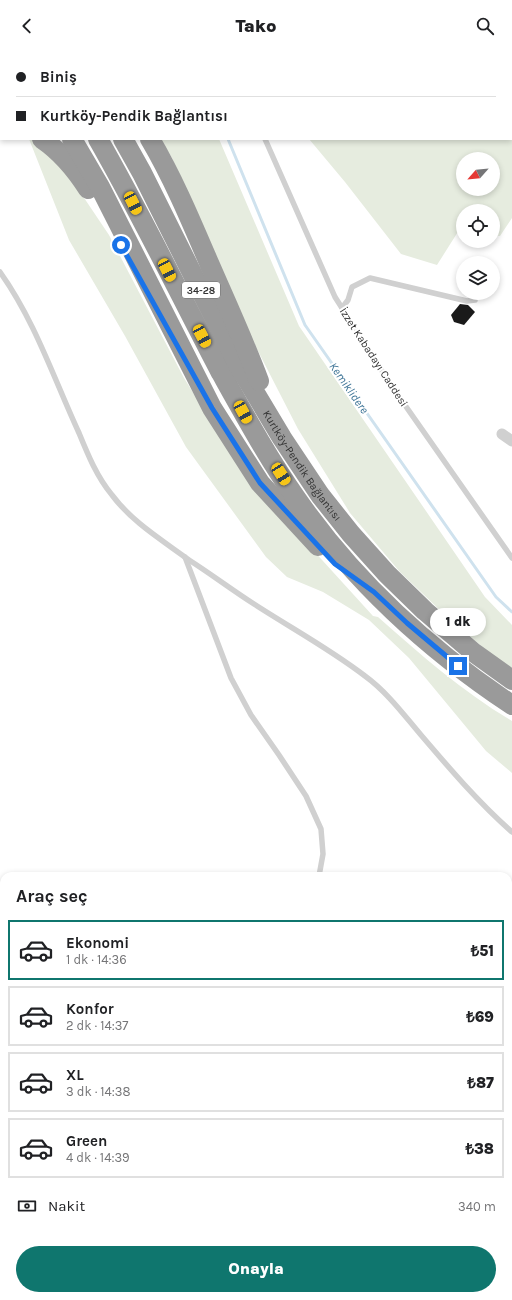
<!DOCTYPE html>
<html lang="tr">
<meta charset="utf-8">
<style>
body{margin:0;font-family:Karla,sans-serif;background:#f2f2f2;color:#202124;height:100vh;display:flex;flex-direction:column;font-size:15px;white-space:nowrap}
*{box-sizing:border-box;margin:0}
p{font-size:13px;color:#757577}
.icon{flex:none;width:22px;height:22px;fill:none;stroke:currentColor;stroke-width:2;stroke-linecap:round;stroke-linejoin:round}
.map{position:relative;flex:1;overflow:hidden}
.details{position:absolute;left:0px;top:820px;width:512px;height:428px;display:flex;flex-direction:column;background:#fff;border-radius:12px 12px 0 0;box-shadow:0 2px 6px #0003}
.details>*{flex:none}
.guide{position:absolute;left:0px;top:0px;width:512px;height:88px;box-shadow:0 2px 6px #0003;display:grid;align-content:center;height:88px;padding:0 16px;background:#fff}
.needle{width:26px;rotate:243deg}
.controls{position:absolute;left:456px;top:100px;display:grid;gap:8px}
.controls a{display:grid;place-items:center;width:44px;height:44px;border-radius:50%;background:#fff;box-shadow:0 2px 6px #0003;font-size:20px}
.end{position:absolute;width:18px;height:18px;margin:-9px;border:5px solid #1a73e8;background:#fff;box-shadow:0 0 0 2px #fff}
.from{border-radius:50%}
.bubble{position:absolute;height:28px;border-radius:14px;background:#fff;box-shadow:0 2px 6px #0003;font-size:13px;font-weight:800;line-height:28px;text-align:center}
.car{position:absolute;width:12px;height:24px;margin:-12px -6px;border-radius:5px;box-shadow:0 0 3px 1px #0007;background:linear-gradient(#f5c518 24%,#345 0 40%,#f5c518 0 76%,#345 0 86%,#f5c518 0)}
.guide b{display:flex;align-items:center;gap:14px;height:38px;font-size:15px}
.guide b+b{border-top:1px solid #e0e0e0}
.guide i{width:10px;height:10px;background:#202124}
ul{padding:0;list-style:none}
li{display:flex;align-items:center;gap:12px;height:60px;margin:0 8px 6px;padding:0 8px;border:2px solid #e0e0e0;border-radius:0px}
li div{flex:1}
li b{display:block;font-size:15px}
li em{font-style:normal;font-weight:800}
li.on{border-color:#0f766e}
li>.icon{width:36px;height:36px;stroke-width:1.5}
h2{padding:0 16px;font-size:18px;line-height:48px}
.pay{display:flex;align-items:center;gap:10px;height:44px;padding:0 16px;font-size:15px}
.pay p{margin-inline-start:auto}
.primary-button{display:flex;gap:8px;margin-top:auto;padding:8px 16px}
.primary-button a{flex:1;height:46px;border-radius:24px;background:#0f766e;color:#fff;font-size:16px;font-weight:800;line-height:46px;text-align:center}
header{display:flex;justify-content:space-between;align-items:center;height:52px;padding:0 16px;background:#fff;font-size:18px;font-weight:800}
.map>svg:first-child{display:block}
.green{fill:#e6ecdf;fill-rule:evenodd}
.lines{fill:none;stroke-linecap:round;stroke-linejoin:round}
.stream{stroke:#cfe2ee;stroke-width:3}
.building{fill:#1a1a1a}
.lane{stroke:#d0d0d0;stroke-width:5.5}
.street{stroke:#d0d0d0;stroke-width:11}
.highway{stroke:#9a9a9a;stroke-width:20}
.route{stroke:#1a73e8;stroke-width:5}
.labels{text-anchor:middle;stroke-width:4;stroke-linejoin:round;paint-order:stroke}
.shield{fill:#fff;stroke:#707070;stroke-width:1}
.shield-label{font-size:10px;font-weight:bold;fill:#333}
.street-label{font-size:11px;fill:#333;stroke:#fff}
.water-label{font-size:12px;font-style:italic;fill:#3f7597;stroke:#fff}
</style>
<header><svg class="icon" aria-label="back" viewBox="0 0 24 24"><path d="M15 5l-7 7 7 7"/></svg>Tako<svg class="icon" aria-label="search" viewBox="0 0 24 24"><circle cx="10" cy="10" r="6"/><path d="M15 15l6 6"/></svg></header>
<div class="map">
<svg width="512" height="1248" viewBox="0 0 512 1248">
<rect width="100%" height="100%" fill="#fff"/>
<g class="green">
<path d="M117,0H182V1H118Z"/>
<path d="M251,0H512V166L500,184L493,183V159H463V176L461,175L437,213L401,202L345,130L309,87H511V1H252ZM463,107H493V137H463Z"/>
<path d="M29,87H31L66,119L109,183L184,326L243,421L373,564L378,565C421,603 463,640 512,669V721L486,699L409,606L369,568L323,540L287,525L266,505L186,395L125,284L69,188Z"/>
<path d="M160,87H219L299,274L485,545L512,573V616L492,603L445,563L400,520L350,461L298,377L219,223L172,106Z"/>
</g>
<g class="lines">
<g class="stream">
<path d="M192,0V1"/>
<path d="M0,75L1,73"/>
<path d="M228,87L305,273L496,545L512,560"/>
</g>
</g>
<path class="building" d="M460,252L468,253L475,260L464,273L454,270L451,263Z"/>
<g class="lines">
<g class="lane">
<path d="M226,0V1"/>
<path d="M265,87L335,245L393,336L512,506"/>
<path d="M0,220C35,269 54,327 79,381C88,403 97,425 112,443C132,470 162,488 189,508C211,522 232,538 254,552C291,576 330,597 365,624C387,640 404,663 421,683C450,717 479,751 512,780"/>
<path d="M342,256L348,248L352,235L370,226L467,249L475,248"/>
<path d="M185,505L231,626L251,663L279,703L306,744L321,777L323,802L319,824"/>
<path d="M0,864L4,867"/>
<path d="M508,975L512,976"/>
<path d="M508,1105L512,1102"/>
<path d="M325,1248L328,1244"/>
</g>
<path class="street" d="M502,382L512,389"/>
<g class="highway">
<path d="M14,0L15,1"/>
<path d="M41,0L42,1"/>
<path d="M67,0L68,1"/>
<path d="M97,0L98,1"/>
<path d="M0,57L1,58"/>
<path d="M42,87C61,100 76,118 88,137"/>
<path d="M72,87L100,135L212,356L260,431L318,494"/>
<path d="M98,87C142,164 180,243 221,321C245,364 268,406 296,446C353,528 429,598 512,653"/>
<path id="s1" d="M123,87L142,121L236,309L282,386L320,443L351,482L387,522L425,559L473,600L512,628"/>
<path d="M150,87C173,126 191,169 209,211C226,250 244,289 259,329"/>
</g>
</g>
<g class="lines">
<path class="route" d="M121,193L212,356L260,431L335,512L374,540L407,571L458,614"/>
</g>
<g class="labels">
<rect class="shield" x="182" y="230" width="38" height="16" rx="3"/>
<g class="shield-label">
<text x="201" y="242">34-28</text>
</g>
<g class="street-label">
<text transform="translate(374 305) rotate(57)" y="4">İzzet Kabadayı Caddesi</text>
<text dy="4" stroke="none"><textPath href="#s1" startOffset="373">Kurtköy-Pendik Bağlantısı</textPath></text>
</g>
<g class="water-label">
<text transform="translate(349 336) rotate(55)" y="4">Kemiklidere</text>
</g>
</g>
</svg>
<div class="controls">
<a><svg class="needle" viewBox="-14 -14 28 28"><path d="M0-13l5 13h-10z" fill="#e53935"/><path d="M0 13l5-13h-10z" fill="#757577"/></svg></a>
<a><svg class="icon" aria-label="locate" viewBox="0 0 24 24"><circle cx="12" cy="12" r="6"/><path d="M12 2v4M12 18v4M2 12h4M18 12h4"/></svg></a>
<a><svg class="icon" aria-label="layers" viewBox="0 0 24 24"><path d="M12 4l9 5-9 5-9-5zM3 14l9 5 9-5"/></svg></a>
</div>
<i class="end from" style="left:121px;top:193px"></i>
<i class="end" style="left:458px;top:614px"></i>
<div class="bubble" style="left:430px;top:556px;width:56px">1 dk</div>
<i class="car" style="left:133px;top:151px;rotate:153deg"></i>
<i class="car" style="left:167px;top:218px;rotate:153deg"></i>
<i class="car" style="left:202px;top:284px;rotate:152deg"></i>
<i class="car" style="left:243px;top:360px;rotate:151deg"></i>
<i class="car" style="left:281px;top:422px;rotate:147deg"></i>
<div class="guide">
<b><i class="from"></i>Biniş</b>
<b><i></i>Kurtköy-Pendik Bağlantısı</b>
</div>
<section class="details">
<h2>Araç seç</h2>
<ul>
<li class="on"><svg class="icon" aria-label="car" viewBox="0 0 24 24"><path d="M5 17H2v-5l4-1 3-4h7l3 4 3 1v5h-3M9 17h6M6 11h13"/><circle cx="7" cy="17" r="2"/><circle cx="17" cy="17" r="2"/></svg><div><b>Ekonomi</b><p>1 dk · 14:36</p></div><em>₺51</em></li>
<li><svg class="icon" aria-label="car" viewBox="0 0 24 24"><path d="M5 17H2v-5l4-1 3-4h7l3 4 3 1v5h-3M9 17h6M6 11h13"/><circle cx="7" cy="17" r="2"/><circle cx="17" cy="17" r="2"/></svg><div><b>Konfor</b><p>2 dk · 14:37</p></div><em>₺69</em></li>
<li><svg class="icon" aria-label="car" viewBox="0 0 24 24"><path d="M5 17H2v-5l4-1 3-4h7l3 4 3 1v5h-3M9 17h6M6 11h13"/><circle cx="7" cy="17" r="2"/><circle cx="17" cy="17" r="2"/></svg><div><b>XL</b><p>3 dk · 14:38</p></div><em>₺87</em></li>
<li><svg class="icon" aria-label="car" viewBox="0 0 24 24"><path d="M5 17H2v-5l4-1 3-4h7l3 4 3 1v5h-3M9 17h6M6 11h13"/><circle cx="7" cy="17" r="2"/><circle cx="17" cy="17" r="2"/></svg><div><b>Green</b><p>4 dk · 14:39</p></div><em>₺38</em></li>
</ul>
<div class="pay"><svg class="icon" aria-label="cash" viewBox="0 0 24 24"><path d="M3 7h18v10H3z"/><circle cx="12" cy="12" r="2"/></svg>Nakit<p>340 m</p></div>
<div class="primary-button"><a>Onayla</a></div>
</section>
</div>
